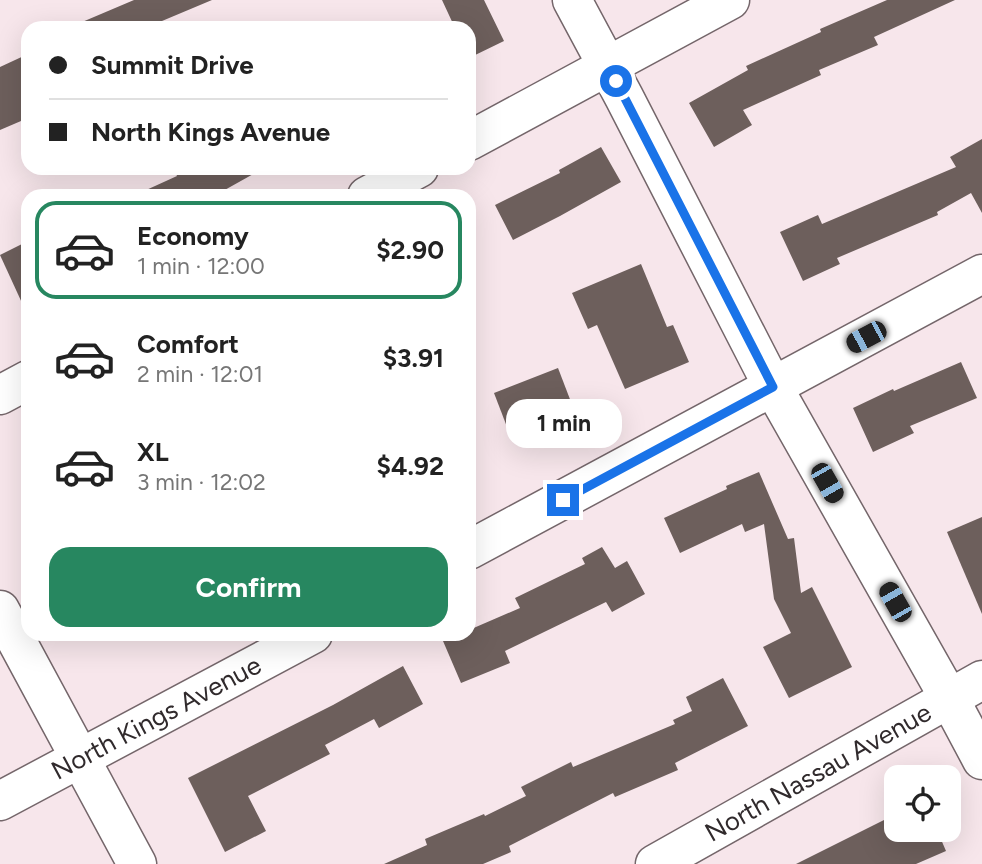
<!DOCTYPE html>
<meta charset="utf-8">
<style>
body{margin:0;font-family:Figtree,sans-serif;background:#f2f2f2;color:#222;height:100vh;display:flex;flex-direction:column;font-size:26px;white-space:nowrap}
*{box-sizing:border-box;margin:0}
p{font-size:23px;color:#767676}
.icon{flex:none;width:38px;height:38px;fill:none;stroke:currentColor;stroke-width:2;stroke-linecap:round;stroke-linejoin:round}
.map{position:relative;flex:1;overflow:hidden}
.side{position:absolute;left:21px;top:189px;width:455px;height:452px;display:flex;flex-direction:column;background:#fff;border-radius:21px;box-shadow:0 7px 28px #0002}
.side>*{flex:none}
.hud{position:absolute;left:21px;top:21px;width:455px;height:154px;border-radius:21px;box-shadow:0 7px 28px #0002;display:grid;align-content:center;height:154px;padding:0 28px;background:#fff}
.tools{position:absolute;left:884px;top:765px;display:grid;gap:14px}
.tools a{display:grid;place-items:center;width:77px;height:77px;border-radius:14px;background:#fff;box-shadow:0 7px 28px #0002;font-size:35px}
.end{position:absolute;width:32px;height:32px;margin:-16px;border:9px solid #1a73e8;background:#fff;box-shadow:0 0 0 4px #fff}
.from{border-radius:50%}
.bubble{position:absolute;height:49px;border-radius:21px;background:#fff;box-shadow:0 7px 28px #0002;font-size:23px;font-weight:700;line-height:49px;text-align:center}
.car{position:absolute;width:21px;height:42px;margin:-21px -10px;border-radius:9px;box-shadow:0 0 5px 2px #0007;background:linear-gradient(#222 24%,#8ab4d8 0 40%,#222 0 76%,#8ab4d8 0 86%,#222 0)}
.hud b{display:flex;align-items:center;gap:24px;height:66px;font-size:26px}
.hud b+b{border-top:2px solid #e0e0e0}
.hud i{width:18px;height:18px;background:#222}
ul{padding:12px 0 0;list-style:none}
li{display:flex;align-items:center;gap:21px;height:98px;margin:0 14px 10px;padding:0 14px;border:4px solid transparent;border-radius:21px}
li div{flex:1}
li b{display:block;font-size:26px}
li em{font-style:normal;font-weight:700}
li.current{border-color:#278760}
li>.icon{width:63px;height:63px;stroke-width:1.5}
.button{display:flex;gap:14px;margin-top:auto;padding:14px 28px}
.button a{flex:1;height:80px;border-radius:21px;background:#278760;color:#fff;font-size:28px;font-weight:700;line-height:80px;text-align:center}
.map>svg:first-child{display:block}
.building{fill:#6d5f5c}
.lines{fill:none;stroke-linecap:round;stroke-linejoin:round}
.minor-casing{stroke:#74666a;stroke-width:41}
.minor{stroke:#fff;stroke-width:38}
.route{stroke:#1a73e8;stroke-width:9}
.labels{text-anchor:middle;stroke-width:7;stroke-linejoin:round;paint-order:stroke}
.street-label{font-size:26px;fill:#302a2c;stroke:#fdf6f8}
</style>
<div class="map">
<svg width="982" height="864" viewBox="0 0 982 864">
<rect width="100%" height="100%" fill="#f7e6eb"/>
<g class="building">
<path d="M134,0H212L162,21L165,28H68Z"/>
<path d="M442,0H484L504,41L469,58V28H455Z"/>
<path d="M887,0H955L874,37L878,45L819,70L821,75L743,110L752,125L714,147L689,103L748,70L746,66L821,32L820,29Z"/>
<path d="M28,54V118L0,130V67Z"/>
<path d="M982,139V213L971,193L937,212L938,215L837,258L840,264L803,281L780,232L818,215L822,224L956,167L950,157Z"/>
<path d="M601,147L621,182L560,216L513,240L495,205L560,173L559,170Z"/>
<path d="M173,168H264L214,196H133L177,176Z"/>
<path d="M28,241V316L0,255Z"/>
<path d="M641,264L667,327L673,325L689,362L625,389L597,325L588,329L572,293Z"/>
<path d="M961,362L977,398L910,426L914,433L873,452L853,408L893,389L894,391Z"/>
<path d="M558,368L576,415L512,440L494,393Z"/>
<path d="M759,472L788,539L794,538L801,593L812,587L852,667L789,698L763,647L791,633L774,599L764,524L745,532L742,524L680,553L664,518L727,489L726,486Z"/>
<path d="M982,517V614L947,532Z"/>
<path d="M602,547L615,568L627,561L645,594L612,612L606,602L505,651L510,663L461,683L443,641L461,634H469V630L520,608L515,598L585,564L582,558Z"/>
<path d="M403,666L423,704L379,728L374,719L325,745L330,754L248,796L266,831L225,852L188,778L333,705Z"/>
<path d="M723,678L748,726L675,763L678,770L615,797L613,793L509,846L511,852L483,864H384L427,845L425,839L484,814L485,816L526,796L521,787L571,762L573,767L675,724L673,720L692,711L686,697Z"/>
<path d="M896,814V830H937L946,851L916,864H796Z"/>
</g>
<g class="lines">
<defs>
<g id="minor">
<path d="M572,0L624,97L773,387L949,698L982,760"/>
<path d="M469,141L730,0"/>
<path d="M367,196L419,168"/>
<path d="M0,395L28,380"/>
<path d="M469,550L982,274"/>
<path d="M0,610L137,864"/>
<path id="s1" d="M0,801L313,634"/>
<path id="s2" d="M655,864L982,680"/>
</g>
</defs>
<use href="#minor" class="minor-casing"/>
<use href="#minor" class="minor"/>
</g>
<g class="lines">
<path class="route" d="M563,500L773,387L616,81"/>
</g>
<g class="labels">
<g class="street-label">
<text dy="9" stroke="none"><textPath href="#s1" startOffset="177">North Kings Avenue</textPath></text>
<text dy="9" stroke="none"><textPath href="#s2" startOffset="187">North Nassau Avenue</textPath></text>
</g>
</g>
</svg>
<div class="tools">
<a><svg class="icon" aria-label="locate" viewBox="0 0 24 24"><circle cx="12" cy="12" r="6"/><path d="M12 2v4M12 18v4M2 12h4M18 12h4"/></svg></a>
</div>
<i class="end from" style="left:616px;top:81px"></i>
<i class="end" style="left:563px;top:500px"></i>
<div class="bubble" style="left:506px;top:399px;width:116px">1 min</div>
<i class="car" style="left:866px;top:337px;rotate:242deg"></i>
<i class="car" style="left:827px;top:483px;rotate:150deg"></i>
<i class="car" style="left:895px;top:602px;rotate:330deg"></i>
<div class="hud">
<b><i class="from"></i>Summit Drive</b>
<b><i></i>North Kings Avenue</b>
</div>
<section class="side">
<ul>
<li class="current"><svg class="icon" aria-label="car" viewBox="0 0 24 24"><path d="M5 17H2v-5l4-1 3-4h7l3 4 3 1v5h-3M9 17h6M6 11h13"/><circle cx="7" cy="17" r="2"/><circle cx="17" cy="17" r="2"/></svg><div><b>Economy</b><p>1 min · 12:00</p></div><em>$2.90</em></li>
<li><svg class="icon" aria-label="car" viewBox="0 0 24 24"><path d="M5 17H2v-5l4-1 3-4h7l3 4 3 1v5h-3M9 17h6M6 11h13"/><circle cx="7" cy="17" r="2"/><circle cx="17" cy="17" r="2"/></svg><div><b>Comfort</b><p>2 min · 12:01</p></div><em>$3.91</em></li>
<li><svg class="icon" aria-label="car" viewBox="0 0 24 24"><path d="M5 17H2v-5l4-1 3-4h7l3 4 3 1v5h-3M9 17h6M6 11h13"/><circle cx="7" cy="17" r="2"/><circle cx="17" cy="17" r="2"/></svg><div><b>XL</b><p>3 min · 12:02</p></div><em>$4.92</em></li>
</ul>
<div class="button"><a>Confirm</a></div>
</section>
</div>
